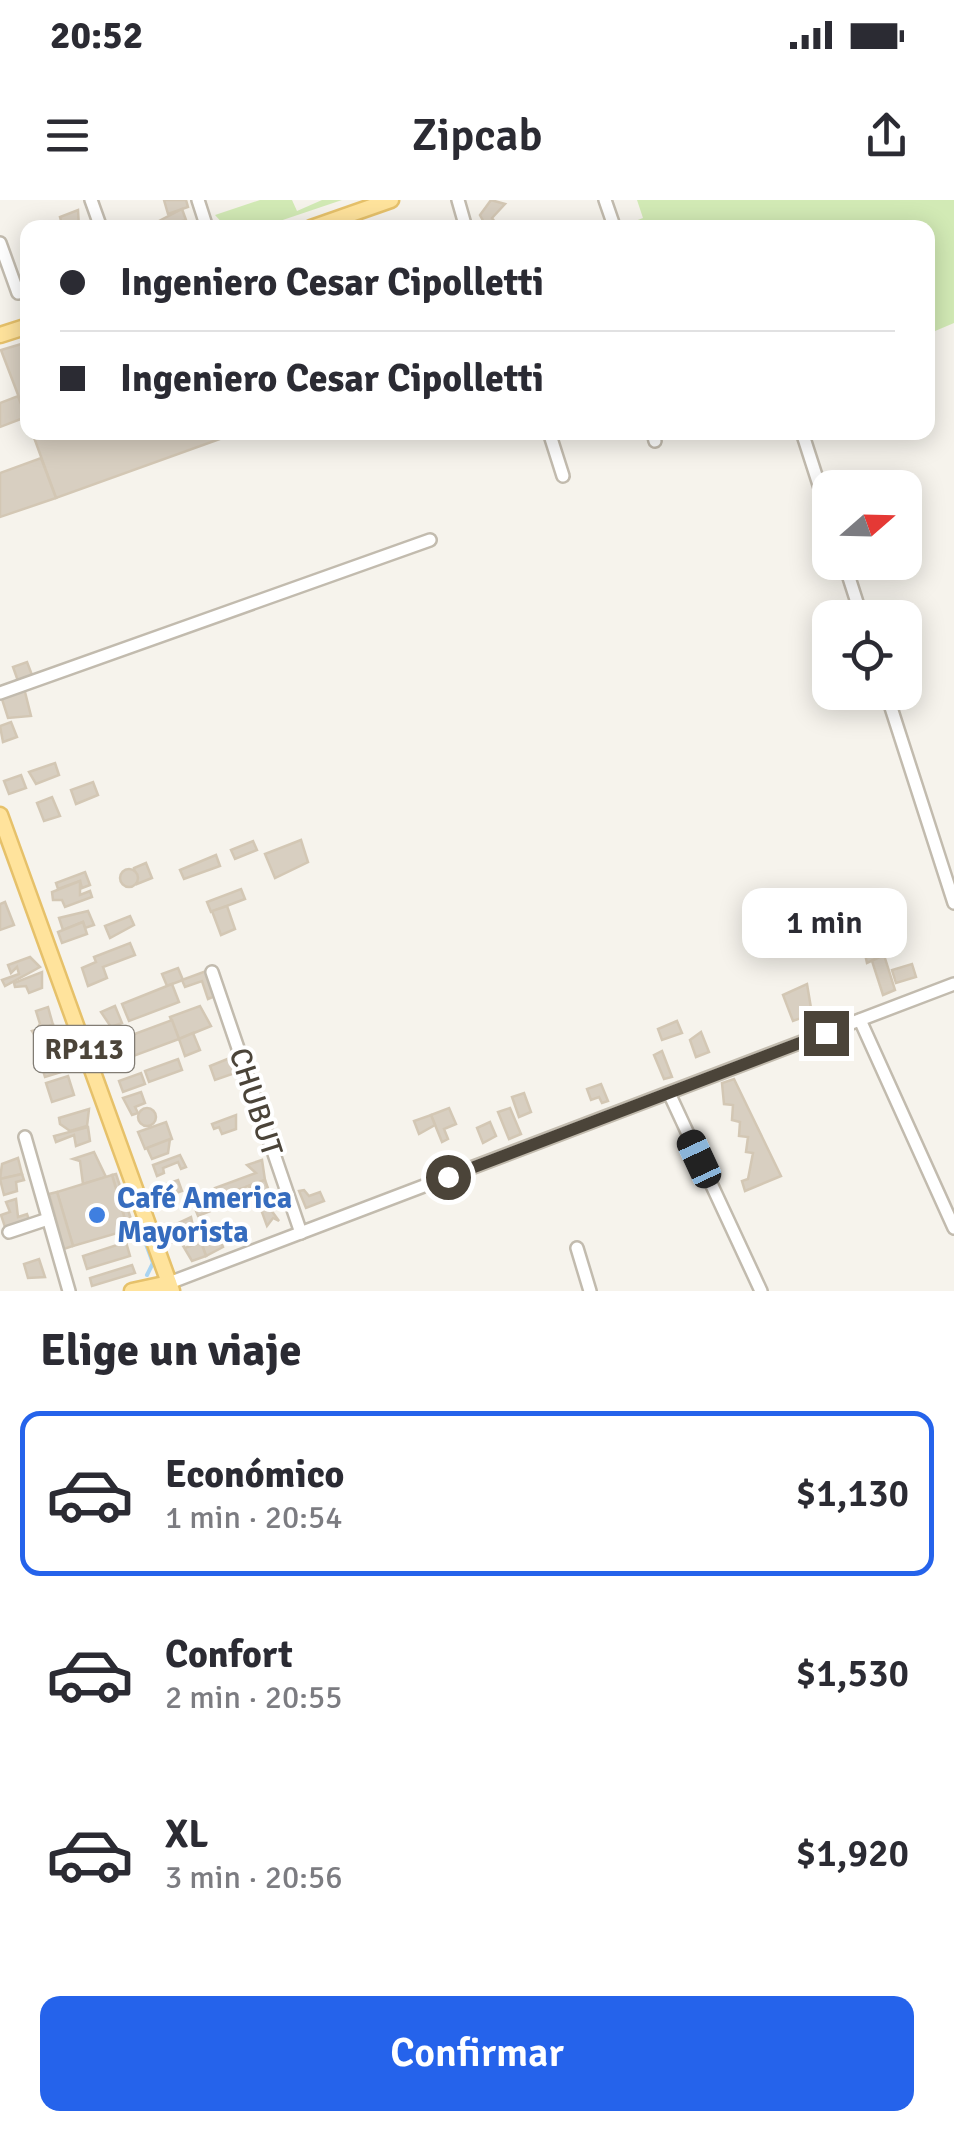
<!DOCTYPE html>
<html lang="es">
<meta charset="utf-8">
<style>
body{margin:0;font-family:Signika,sans-serif;background:#f7f7f7;color:#2b2b33;height:100vh;display:flex;flex-direction:column;font-size:38px;white-space:nowrap}
*{box-sizing:border-box;margin:0}
p{font-size:32px;color:#7c7c81}
.icon{flex:none;width:55px;height:55px;fill:none;stroke:currentColor;stroke-width:2;stroke-linecap:round;stroke-linejoin:round}
.map{position:relative;height:1091px;overflow:hidden}
.details{display:flex;flex-direction:column;background:#fff;flex:1}
.details>*{flex:none}
.guide{position:absolute;left:20px;top:20px;width:915px;height:220px;border-radius:20px;box-shadow:0 5px 25px #0003;display:grid;align-content:center;height:220px;padding:0 40px;background:#fff}
.needle{width:65px;rotate:70deg}
.fabs{position:absolute;left:812px;top:270px;display:grid;gap:20px}
.fabs a{display:grid;place-items:center;width:110px;height:110px;border-radius:20px;background:#fff;box-shadow:0 5px 25px #0003;font-size:50px}
.end{position:absolute;width:45px;height:45px;margin:-22px;border:12px solid #4b4439;background:#fff;box-shadow:0 0 0 5px #fff}
.from{border-radius:50%}
.bubble{position:absolute;height:70px;border-radius:20px;background:#fff;box-shadow:0 5px 25px #0003;font-size:32px;font-weight:600;line-height:70px;text-align:center}
.car{position:absolute;width:30px;height:60px;margin:-30px -15px;border-radius:12px;box-shadow:0 0 8px 2px #0007;background:linear-gradient(#222 24%,#8ab4d8 0 40%,#222 0 76%,#8ab4d8 0 86%,#222 0)}
.guide b{display:flex;align-items:center;gap:35px;height:95px;font-size:38px}
.guide b+b{border-top:2px solid #e1e1e2}
.guide i{width:25px;height:25px;background:#2b2b33}
ul{padding:0;list-style:none}
li{display:flex;align-items:center;gap:30px;height:165px;margin:0 20px 15px;padding:0 20px;border:5px solid transparent;border-radius:20px}
li div{flex:1}
li b{display:block;font-size:38px}
li em{font-style:normal;font-weight:600}
li.active{border-color:#2563eb}
li>.icon{width:90px;height:90px;stroke-width:1.5}
h2{padding:0 40px;font-size:45px;line-height:120px}
.action{display:flex;gap:20px;margin-top:auto;padding:20px 40px}
.action a{flex:1;height:115px;border-radius:20px;background:#2563eb;color:#fff;font-size:40px;font-weight:600;line-height:115px;text-align:center}
.status{display:flex;justify-content:space-between;align-items:center;height:70px;padding:0 50px;background:#fff;direction:ltr}
.status svg{height:28px;fill:currentColor}
header{display:flex;justify-content:space-between;align-items:center;height:130px;padding:0 40px;background:#fff;font-size:45px;font-weight:600}
.map>svg:first-child{display:block}
.green{fill:#d2eab5}
.lines{fill:none;stroke-linecap:round;stroke-linejoin:round}
.stream{stroke:#a9d4f2;stroke-width:4}
.building{fill:#d8cfc1;stroke:#d3c7b4;stroke-width:2.5}
.minor-casing{stroke:#c2bbae;stroke-width:16}
.major-casing{stroke:#e6c16a;stroke-width:19}
.minor{stroke:#fff;stroke-width:11}
.major{stroke:#ffe39c;stroke-width:14}
.route{stroke:#4b4439;stroke-width:12}
.shop-dot{fill:#3f7fe0;stroke:#fff;stroke-width:4}
.labels{text-anchor:middle;stroke-width:8;stroke-linejoin:round;paint-order:stroke}
.shield{fill:#fff;stroke:#817c74;stroke-width:2.5}
.shield-label{font-size:28px;font-weight:bold;fill:#4b4439}
.street-label{font-size:30px;fill:#4b4439;stroke:#fff}
.shop-label{font-size:30px;font-weight:bold;fill:#366cbe;stroke:#fff;text-anchor:start}
</style>
<div class="status"><b>20:52</b><svg viewBox="0 0 49 12"><path d="M0 12V9h3v3zM5 12V6h3v6zM10 12V3h3v9zM15 12V0h3v12zM26 1h20v11H26zM47 4h2v5h-2z"/></svg></div>
<header><svg class="icon" aria-label="menu" viewBox="0 0 24 24"><path d="M4 6h16M4 12h16M4 18h16"/></svg>Zipcab<svg class="icon" aria-label="share" viewBox="0 0 24 24"><path d="M12 15V3M7 8l5-5 5 5M5 13v7h14v-7"/></svg></header>
<div class="map">
<svg width="954" height="1091" viewBox="0 0 954 1091">
<rect width="100%" height="100%" fill="#f6f3ec"/>
<g class="green">
<path d="M260,0H292L297,11L322,0H342L262,27H226L215,15Z"/>
<path d="M637,0H954V123L928,134V28L637,27L635,21L643,18Z"/>
</g>
<g class="lines">
<path class="stream" d="M143,1036L153,1063L147,1075"/>
</g>
<g class="building">
<path d="M164,0H186L188,7L168,14Z"/>
<path d="M491,0L505,4L492,18L499,28H487L480,15Z"/>
<path d="M182,9L186,20L179,22L180,26L162,27L159,21Z"/>
<path d="M78,10L79,27L63,28L60,17Z"/>
<path d="M28,142V221L1,150Z"/>
<path d="M18,196L26,217L0,227V203Z"/>
<path d="M32,232H230L231,235L56,298Z"/>
<path d="M41,258L56,298L0,317V273Z"/>
<path d="M27,462L32,475L18,481L13,467Z"/>
<path d="M24,488L31,516L8,518L1,496Z"/>
<path d="M11,522L17,537L3,542L0,526Z"/>
<path d="M55,563L59,575L36,584L29,572Z"/>
<path d="M21,575L26,588L9,594L4,581Z"/>
<path d="M93,582L98,595L76,604L71,590Z"/>
<path d="M52,597L60,616L44,621L37,603Z"/>
<path d="M301,640L308,662L275,678L265,654Z"/>
<path d="M253,641L257,650L235,659L231,650Z"/>
<path d="M216,655L220,666L184,679L180,670Z"/>
<path d="M146,663L152,678L137,684L134,668Z"/>
<circle cx="129" cy="678" r="9"/>
<path d="M85,672L90,685L82,688L80,681L58,689L56,683Z"/>
<path d="M80,681V695L90,691L92,697L65,707L62,700H53L52,692Z"/>
<path d="M241,689L245,699L211,712L207,702Z"/>
<path d="M5,702L14,725L0,730V704Z"/>
<path d="M227,706L235,729L221,735L212,711Z"/>
<path d="M88,711L94,725L85,728L83,722L63,730L59,718Z"/>
<path d="M130,716L134,725L110,738L105,726Z"/>
<path d="M83,722L87,734L62,743L58,732Z"/>
<path d="M876,731L884,755L867,763L861,736L872,738L870,733Z"/>
<path d="M130,743L135,755L103,767L107,778L88,786L82,768L96,762L94,757Z"/>
<path d="M884,755L895,790L883,795L872,761Z"/>
<path d="M30,757L40,767L5,786L2,780L19,774L17,767L11,773L8,765Z"/>
<path d="M912,764L916,777L896,783L892,770Z"/>
<path d="M178,768L183,780L167,786L162,774Z"/>
<path d="M206,771L215,796L208,799L202,781L185,787L182,780Z"/>
<path d="M42,772V788L29,793L26,786L15,787L14,783Z"/>
<path d="M172,784L179,802L129,821L122,804Z"/>
<path d="M807,784L812,814L793,821L783,795Z"/>
<path d="M115,806L122,823L111,827L101,812Z"/>
<path d="M200,806L211,826L179,839L170,817Z"/>
<path d="M48,807L53,825L36,830L40,824L36,811Z"/>
<path d="M172,820L179,839L120,861L113,842Z"/>
<path d="M677,821L682,833L662,840L658,829Z"/>
<path d="M53,825V841L41,845L32,831Z"/>
<path d="M701,832L709,852L696,857L690,840Z"/>
<path d="M193,833L200,850L185,856L179,839Z"/>
<path d="M662,851L672,877L664,879L654,855Z"/>
<path d="M72,855L75,864L67,866L68,870L45,877L41,864Z"/>
<path d="M230,858L235,873L215,880L210,866Z"/>
<path d="M178,859L182,870L149,882L145,871Z"/>
<path d="M141,873L145,884L123,892L119,881Z"/>
<path d="M68,876L74,895L52,902L46,883Z"/>
<path d="M734,879L781,976L745,991L742,981L748,979L753,953L746,952L748,937L739,936L740,922L732,920L733,905L724,904L722,883Z"/>
<path d="M601,884L608,901L602,903L599,897L591,900L587,889Z"/>
<path d="M141,892L145,903L135,907L138,913L132,915L123,898Z"/>
<path d="M524,893L531,912L519,917L512,897Z"/>
<circle cx="147" cy="917" r="9"/>
<path d="M449,908L456,924L444,929L448,939L442,942L431,915Z"/>
<path d="M510,908L521,934L509,939L498,912Z"/>
<path d="M89,909L87,926L70,931L60,924L59,918Z"/>
<path d="M236,915V929L222,934L219,927L214,929L212,924Z"/>
<path d="M431,915L435,925L419,934L414,921Z"/>
<path d="M166,922L172,939L145,949L138,932Z"/>
<path d="M490,922L496,936L483,943L477,928Z"/>
<path d="M88,927L90,941L76,946L74,935L56,942L54,936Z"/>
<path d="M170,939L168,953L152,959L147,948Z"/>
<path d="M94,952L106,977L83,984L80,961L73,959Z"/>
<path d="M180,955L186,967L181,969L178,962L163,968L164,973L157,976L153,965Z"/>
<path d="M18,958L22,974L0,979L2,964Z"/>
<path d="M262,960L265,980L218,997L215,988L256,973L247,965Z"/>
<path d="M22,974L24,980L16,982L17,991L4,995L0,979Z"/>
<path d="M116,974L134,1028L128,1030L112,975Z"/>
<path d="M112,975L128,1030L73,1046L57,992Z"/>
<path d="M178,980L182,991L165,997L161,986Z"/>
<path d="M265,980L275,1008L271,1010L279,1021L273,1018L267,1026L254,990L248,986Z"/>
<path d="M304,990L309,996L320,992L324,1001L306,1008L299,991Z"/>
<path d="M57,992L73,1046L64,1049L49,994Z"/>
<path d="M227,994L231,1003L198,1016L194,1006Z"/>
<path d="M16,999L18,1017L27,1014L29,1020L5,1027L1,1015L10,1012L6,1002Z"/>
<path d="M191,1017L196,1040L171,1043L166,1029Z"/>
<path d="M218,1035L223,1047L206,1056L201,1042Z"/>
<path d="M126,1042L130,1056L87,1069L83,1056Z"/>
<path d="M201,1042L206,1056L192,1061L182,1044L185,1048Z"/>
<path d="M39,1059L45,1077L28,1078L24,1064Z"/>
<path d="M132,1065L135,1073L92,1086L90,1078Z"/>
</g>
<g class="lines">
<defs>
<g id="minor">
<path d="M91,0L101,28"/>
<path d="M198,0L207,28"/>
<path d="M458,0L466,28"/>
<path d="M605,0L614,26"/>
<path d="M0,43L18,93"/>
<path d="M549,232L563,276"/>
<path d="M653,232L655,241"/>
<path d="M802,232L830,319"/>
<path d="M844,362L862,418"/>
<path d="M886,492L954,703"/>
<path d="M0,493L430,340"/>
<path d="M212,772L301,1033"/>
<path d="M860,820L954,1028"/>
<path d="M669,893L761,1091"/>
<path d="M25,937L69,1091"/>
<path d="M9,1032L48,1019"/>
<path d="M577,1048L590,1091"/>
<path d="M169,1083L954,784"/>
</g>
<g id="major">
<path d="M311,28L391,0"/>
<path d="M0,135L28,126"/>
<path d="M0,615L172,1091"/>
<path d="M132,1091L169,1083"/>
</g>
</defs>
<use href="#minor" class="minor-casing"/>
<use href="#major" class="major-casing"/>
<use href="#minor" class="minor"/>
<use href="#major" class="major"/>
</g>
<g class="lines">
<path class="route" d="M448,977L826,833"/>
</g>
<circle class="shop-dot" cx="97" cy="1015" r="10"/>
<g class="labels">
<rect class="shield" x="34" y="826" width="100" height="46" rx="8"/>
<g class="shield-label">
<text x="84" y="859">RP113</text>
</g>
<g class="street-label">
<text transform="translate(256 902) rotate(72)" y="10">CHUBUT</text>
</g>
<g class="shop-label">
<text x="117" y="1008">Café America<tspan x="117" dy="34">Mayorista</tspan></text>
</g>
</g>
</svg>
<div class="fabs">
<a><svg class="needle" viewBox="-14 -14 28 28"><path d="M0-13l5 13h-10z" fill="#e53935"/><path d="M0 13l5-13h-10z" fill="#7c7c81"/></svg></a>
<a><svg class="icon" aria-label="locate" viewBox="0 0 24 24"><circle cx="12" cy="12" r="6"/><path d="M12 2v4M12 18v4M2 12h4M18 12h4"/></svg></a>
</div>
<i class="end from" style="left:448px;top:977px"></i>
<i class="end" style="left:826px;top:833px"></i>
<div class="bubble" style="left:742px;top:688px;width:165px">1 min</div>
<i class="car" style="left:699px;top:959px;rotate:335deg"></i>
<div class="guide">
<b><i class="from"></i>Ingeniero Cesar Cipolletti</b>
<b><i></i>Ingeniero Cesar Cipolletti</b>
</div>
</div>
<section class="details">
<h2>Elige un viaje</h2>
<ul>
<li class="active"><svg class="icon" aria-label="car" viewBox="0 0 24 24"><path d="M5 17H2v-5l4-1 3-4h7l3 4 3 1v5h-3M9 17h6M6 11h13"/><circle cx="7" cy="17" r="2"/><circle cx="17" cy="17" r="2"/></svg><div><b>Económico</b><p>1 min · 20:54</p></div><em>$1,130</em></li>
<li><svg class="icon" aria-label="car" viewBox="0 0 24 24"><path d="M5 17H2v-5l4-1 3-4h7l3 4 3 1v5h-3M9 17h6M6 11h13"/><circle cx="7" cy="17" r="2"/><circle cx="17" cy="17" r="2"/></svg><div><b>Confort</b><p>2 min · 20:55</p></div><em>$1,530</em></li>
<li><svg class="icon" aria-label="car" viewBox="0 0 24 24"><path d="M5 17H2v-5l4-1 3-4h7l3 4 3 1v5h-3M9 17h6M6 11h13"/><circle cx="7" cy="17" r="2"/><circle cx="17" cy="17" r="2"/></svg><div><b>XL</b><p>3 min · 20:56</p></div><em>$1,920</em></li>
</ul>
<div class="action"><a>Confirmar</a></div>
</section>
